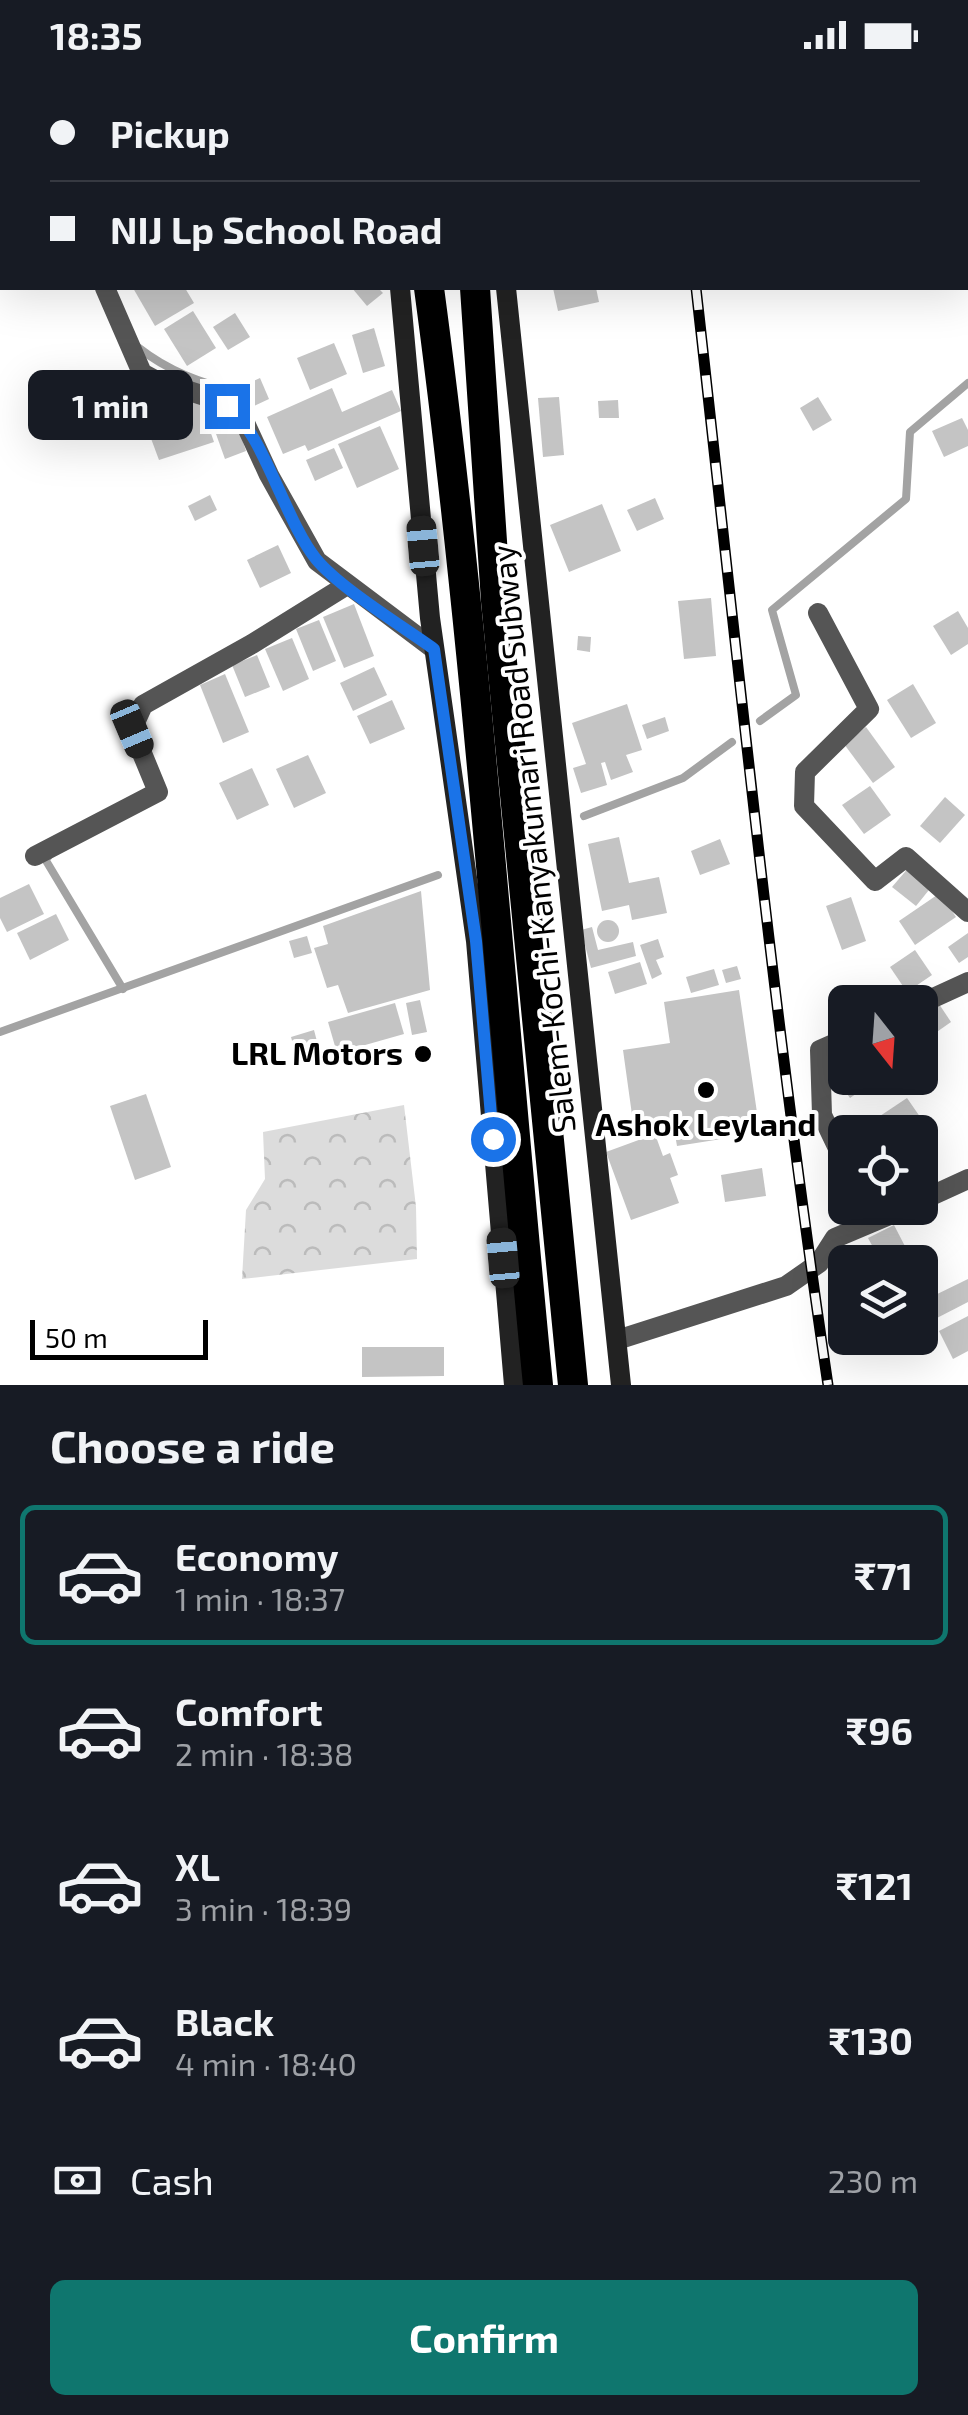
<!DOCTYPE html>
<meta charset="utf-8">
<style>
body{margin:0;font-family:"Exo 2",sans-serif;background:#20242c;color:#f1f3f6;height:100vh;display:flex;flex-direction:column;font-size:38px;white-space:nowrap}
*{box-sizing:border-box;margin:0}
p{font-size:32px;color:#9ea1a6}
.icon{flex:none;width:55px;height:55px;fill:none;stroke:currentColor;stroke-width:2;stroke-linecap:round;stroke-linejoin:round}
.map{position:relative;height:1315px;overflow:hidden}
.drawer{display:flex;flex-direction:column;background:#171b24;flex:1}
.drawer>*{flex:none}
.hud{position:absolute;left:0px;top:0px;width:970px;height:220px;box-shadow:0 10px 40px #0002;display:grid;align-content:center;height:220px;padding:0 50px;background:#171b24}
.needle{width:65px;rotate:163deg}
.fabs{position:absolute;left:828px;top:915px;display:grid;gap:20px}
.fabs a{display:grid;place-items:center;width:110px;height:110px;border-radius:15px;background:#171b24;box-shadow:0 10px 40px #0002;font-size:50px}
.scale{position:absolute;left:30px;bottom:25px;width:178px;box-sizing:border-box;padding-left:10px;border:5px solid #000;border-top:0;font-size:28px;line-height:35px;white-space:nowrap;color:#000;-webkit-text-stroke:8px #fff;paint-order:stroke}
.end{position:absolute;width:45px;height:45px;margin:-22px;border:12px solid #1a73e8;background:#fff;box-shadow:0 0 0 5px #fff}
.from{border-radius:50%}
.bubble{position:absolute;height:70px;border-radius:15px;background:#171b24;box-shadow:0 10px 40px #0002;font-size:32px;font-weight:700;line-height:70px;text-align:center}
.car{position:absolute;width:30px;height:60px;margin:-30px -15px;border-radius:12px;box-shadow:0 0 8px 2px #0007;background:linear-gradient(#222 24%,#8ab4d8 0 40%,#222 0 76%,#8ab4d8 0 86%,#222 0)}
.hud b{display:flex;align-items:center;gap:35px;height:95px;font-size:38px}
.hud b+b{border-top:2px solid #363941}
.hud i{width:25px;height:25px;background:#f1f3f6}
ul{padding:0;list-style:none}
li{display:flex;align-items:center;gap:30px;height:140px;margin:0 20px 15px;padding:0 30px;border:5px solid transparent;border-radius:15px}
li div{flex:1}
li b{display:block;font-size:38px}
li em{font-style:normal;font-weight:700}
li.current{border-color:#0f766e}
li>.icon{width:90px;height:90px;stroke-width:1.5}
h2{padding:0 50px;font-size:45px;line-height:120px}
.pay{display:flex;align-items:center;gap:25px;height:110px;padding:0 50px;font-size:38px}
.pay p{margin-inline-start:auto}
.action{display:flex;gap:20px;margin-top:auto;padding:20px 50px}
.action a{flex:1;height:115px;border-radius:15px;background:#0f766e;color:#fff;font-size:40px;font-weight:700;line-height:115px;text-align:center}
.status{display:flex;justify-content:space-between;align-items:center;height:70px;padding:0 50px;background:#171b24;direction:ltr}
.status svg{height:28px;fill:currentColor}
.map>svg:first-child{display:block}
.forest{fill:url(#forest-crowns)}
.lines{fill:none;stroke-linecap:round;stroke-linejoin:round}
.stream{stroke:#a3a3a3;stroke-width:8}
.building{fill:#c4c4c4}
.street{stroke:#555;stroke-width:20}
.secondary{stroke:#222;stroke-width:20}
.highway{stroke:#000;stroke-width:30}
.rail-casing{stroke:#000;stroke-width:11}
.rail{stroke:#fff;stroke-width:8;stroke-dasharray:22;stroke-linecap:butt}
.route{stroke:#1a73e8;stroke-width:12}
.poi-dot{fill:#000;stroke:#fff;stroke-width:4}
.labels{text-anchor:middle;stroke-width:8;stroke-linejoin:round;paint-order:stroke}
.street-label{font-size:32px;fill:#000;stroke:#fff}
.poi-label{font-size:32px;font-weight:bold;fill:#000;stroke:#fff;text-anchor:end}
</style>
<div class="status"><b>18:35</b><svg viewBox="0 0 49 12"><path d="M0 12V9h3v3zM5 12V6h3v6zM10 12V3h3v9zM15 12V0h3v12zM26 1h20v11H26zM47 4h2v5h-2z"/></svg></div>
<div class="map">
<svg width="968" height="1315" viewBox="0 0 968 1315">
<defs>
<pattern id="forest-crowns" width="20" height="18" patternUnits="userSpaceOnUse" patternTransform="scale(2.5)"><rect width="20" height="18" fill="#dcdcdc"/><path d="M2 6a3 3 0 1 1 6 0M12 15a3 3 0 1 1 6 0" fill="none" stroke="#bbb"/></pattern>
</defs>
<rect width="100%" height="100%" fill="#fff"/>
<path class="forest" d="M404,1035L416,1137L417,1189L242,1209L246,1140L265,1109L263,1062Z"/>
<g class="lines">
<g class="stream">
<path d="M139,278C168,301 201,313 238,322L245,341L241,344"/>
<path d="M760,651L796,625L772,540L906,429L910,362L968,313"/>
<path d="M584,746L683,708L732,672"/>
<path d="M48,787L45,789L123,919"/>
<path d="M0,962L438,805"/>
</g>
</g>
<g class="building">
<path d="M133,218H185L194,233L155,256Z"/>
<path d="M352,218H378L383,223L367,236Z"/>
<path d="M553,218H596L599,232L558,241Z"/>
<path d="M193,241L216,278L187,296L164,259Z"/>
<path d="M235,243L250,267L228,280L213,257Z"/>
<path d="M374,258L385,296L363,303L352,265Z"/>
<path d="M334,273L347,304L310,320L297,288Z"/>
<path d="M260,308L269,329L250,338L240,317Z"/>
<path d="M332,318L342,342L392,320L401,341L308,381L305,375L283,384L267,347Z"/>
<path d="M559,327L564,385L543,387L538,328Z"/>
<path d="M818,327L832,350L813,361L800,338Z"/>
<path d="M199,329L214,372L159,390L143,347Z"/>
<path d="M618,330L619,348H599L598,331Z"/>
<path d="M962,348L968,360V376L944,387L932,361Z"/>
<path d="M380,356L399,399L357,418L338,374Z"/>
<path d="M238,357L246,381L225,389L216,364Z"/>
<path d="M334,378L343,398L315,411L306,390Z"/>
<path d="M210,425L217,440L195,451L188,436Z"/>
<path d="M655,428L664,449L637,461L627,440Z"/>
<path d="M602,434L621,481L569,502L550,455Z"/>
<path d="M278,475L291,503L260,518L247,490Z"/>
<path d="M711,528L716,586L684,589L678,531Z"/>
<path d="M354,534L374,586L344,598L323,547Z"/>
<path d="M958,541L968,558V574L951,585L933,556Z"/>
<path d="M319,550L336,591L313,601L296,559Z"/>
<path d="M578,566L591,567L590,582L577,580Z"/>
<path d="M292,568L309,609L283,621L265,579Z"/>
<path d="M257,585L270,617L245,627L232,595Z"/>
<path d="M374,597L387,625L353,641L340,613Z"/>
<path d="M225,604L249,662L223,673L200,615Z"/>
<path d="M913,614L936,653L911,668L887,630Z"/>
<path d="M392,630L405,659L370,674L357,646Z"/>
<path d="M627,634L642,680L626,685L633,702L611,710L605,692L601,693L607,715L581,723L573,698L586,694L572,653Z"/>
<path d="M665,647L669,661L647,669L642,655Z"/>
<path d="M866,657L895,697L873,713L844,674Z"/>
<path d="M308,685L326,723L294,738L276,699Z"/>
<path d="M252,698L269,735L237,750L219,713Z"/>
<path d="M870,716L891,745L864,764L842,735Z"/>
<path d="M945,727L965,745L940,773L920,756Z"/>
<path d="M619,767L629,813L659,807L667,843L632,850L629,835L602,841L588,774Z"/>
<path d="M720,769L730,794L700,805L691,781Z"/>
<path d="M910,796L933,815L916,836L892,817Z"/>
<path d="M29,814L44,844L7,862L0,848V828Z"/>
<path d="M421,821L430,920L348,943L338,915L327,918L314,878L328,874L323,856Z"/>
<path d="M940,823L956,847L915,875L899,851Z"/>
<path d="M851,827L866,871L842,880L826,836Z"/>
<path d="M56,844L69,870L30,890L17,863Z"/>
<circle cx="608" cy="861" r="11"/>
<path d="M592,857L598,880L633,872L636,886L591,898L581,860Z"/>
<path d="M968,863V887L959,893L948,877Z"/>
<path d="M307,866L312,883L294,888L289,871Z"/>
<path d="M658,869L664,887L656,890L662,904L652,909L640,875Z"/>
<path d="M915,880L932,905L907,922L890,897Z"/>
<path d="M640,892L647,914L615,924L608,902Z"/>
<path d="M737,896L741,909L726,913L722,900Z"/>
<path d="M714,899L719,915L691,923L686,907Z"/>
<path d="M739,920L760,1063L677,1076L673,1053L662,1055L661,1048L633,1052L623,980L670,973L664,932Z"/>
<path d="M420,930L427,962L412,965L406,933Z"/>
<path d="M937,931L951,952L931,966L920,949V942Z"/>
<path d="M395,933L404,964L337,983L328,952Z"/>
<path d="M314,960L319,979L296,985L291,967Z"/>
<path d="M845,978V1008H879L850,1028L825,992Z"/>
<path d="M920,989L930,1003L908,1018L901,1008H920Z"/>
<path d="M146,1024L171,1097L135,1110L110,1036Z"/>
<path d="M907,1028L934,1067L920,1076V1062H870L865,1056Z"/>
<path d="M655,1064L663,1086L670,1083L678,1105L670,1108L679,1133L631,1150L606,1082Z"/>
<path d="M762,1098L766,1126L725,1132L721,1105Z"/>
<path d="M894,1155L909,1184L892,1192H881L868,1168Z"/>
<path d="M927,1187L936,1203L920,1211V1190Z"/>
<path d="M968,1209V1232L935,1249L925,1230Z"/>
<path d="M968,1246V1281L953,1289L939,1261Z"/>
<path d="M362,1277H444V1306L362,1307Z"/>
</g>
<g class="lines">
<g class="street">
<path d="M31,0L32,2"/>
<path d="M105,218L142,303L155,310L214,329L233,340L245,353L269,405L317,491L434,579"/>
<path d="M818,543L869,639L805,702L804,736L875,811L906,787L968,842"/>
<path d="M35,786L158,722L132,659L143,635L252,574L347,515"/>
<path d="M920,934L968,912"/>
<path d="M845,969L820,980L822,1045L845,1093"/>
<path d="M920,1131L968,1109"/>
<path d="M617,1270L786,1216L819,1193L835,1168L906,1138"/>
</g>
<g class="secondary">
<path d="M400,218L430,548L476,871L514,1315"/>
<path d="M506,218L621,1315"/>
</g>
<g class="highway">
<path d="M401,0L402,2"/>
<path d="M461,0V2"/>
<path d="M429,218C478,582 502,949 538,1315"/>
<path d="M475,218L496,531L573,1315"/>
</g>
<defs>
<g id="rail">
<path d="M671,0L672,2"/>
<path d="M696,218C737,583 774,951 828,1315"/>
</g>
</defs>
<use href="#rail" class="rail-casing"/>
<use href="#rail" class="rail"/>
</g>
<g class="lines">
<path class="route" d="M227,336C263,361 285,451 316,489C340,518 402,556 434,579L476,871L493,1069"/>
</g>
<g class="poi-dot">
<circle cx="423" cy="984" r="10"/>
<circle cx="706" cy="1020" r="10"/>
</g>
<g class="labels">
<g class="street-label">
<text transform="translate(534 769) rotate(-96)" y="11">Salem-Kochi-Kanyakumari Road Subway</text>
</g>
<g class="poi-label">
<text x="403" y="995">LRL Motors</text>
<text x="706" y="1066" text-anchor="middle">Ashok Leyland</text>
</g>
</g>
</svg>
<div class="fabs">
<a><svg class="needle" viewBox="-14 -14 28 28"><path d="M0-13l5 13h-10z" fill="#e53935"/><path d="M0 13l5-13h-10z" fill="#9ea1a6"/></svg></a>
<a><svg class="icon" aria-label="locate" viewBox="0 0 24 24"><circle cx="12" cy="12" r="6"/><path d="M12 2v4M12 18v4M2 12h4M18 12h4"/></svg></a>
<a><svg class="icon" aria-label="layers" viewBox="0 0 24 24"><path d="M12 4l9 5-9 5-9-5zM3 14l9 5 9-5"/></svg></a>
</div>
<div class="scale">50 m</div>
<i class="end from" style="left:493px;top:1069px"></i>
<i class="end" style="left:227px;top:336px"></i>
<div class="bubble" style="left:28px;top:300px;width:165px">1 min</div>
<i class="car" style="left:423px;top:476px;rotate:355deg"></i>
<i class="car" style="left:132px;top:659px;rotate:157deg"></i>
<i class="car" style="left:503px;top:1188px;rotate:355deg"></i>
<div class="hud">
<b><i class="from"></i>Pickup</b>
<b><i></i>NIJ Lp School Road</b>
</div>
</div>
<section class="drawer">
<h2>Choose a ride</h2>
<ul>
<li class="current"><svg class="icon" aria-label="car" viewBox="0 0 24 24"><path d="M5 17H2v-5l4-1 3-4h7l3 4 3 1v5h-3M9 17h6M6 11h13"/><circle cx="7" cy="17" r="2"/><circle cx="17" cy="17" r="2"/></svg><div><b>Economy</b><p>1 min · 18:37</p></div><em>₹71</em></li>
<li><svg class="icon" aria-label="car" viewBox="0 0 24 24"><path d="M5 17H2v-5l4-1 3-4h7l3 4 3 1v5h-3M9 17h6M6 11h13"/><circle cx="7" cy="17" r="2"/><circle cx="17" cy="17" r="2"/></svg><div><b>Comfort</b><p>2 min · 18:38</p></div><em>₹96</em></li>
<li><svg class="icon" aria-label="car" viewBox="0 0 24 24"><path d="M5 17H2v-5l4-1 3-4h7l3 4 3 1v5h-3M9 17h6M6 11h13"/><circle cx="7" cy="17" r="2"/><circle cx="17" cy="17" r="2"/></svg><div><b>XL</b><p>3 min · 18:39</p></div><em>₹121</em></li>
<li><svg class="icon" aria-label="car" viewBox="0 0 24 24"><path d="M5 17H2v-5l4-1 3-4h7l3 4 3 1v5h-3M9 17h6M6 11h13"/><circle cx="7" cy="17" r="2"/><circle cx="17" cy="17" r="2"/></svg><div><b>Black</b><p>4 min · 18:40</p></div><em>₹130</em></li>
</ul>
<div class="pay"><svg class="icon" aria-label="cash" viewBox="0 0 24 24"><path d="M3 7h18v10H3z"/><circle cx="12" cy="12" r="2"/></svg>Cash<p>230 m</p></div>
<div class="action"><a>Confirm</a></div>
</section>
